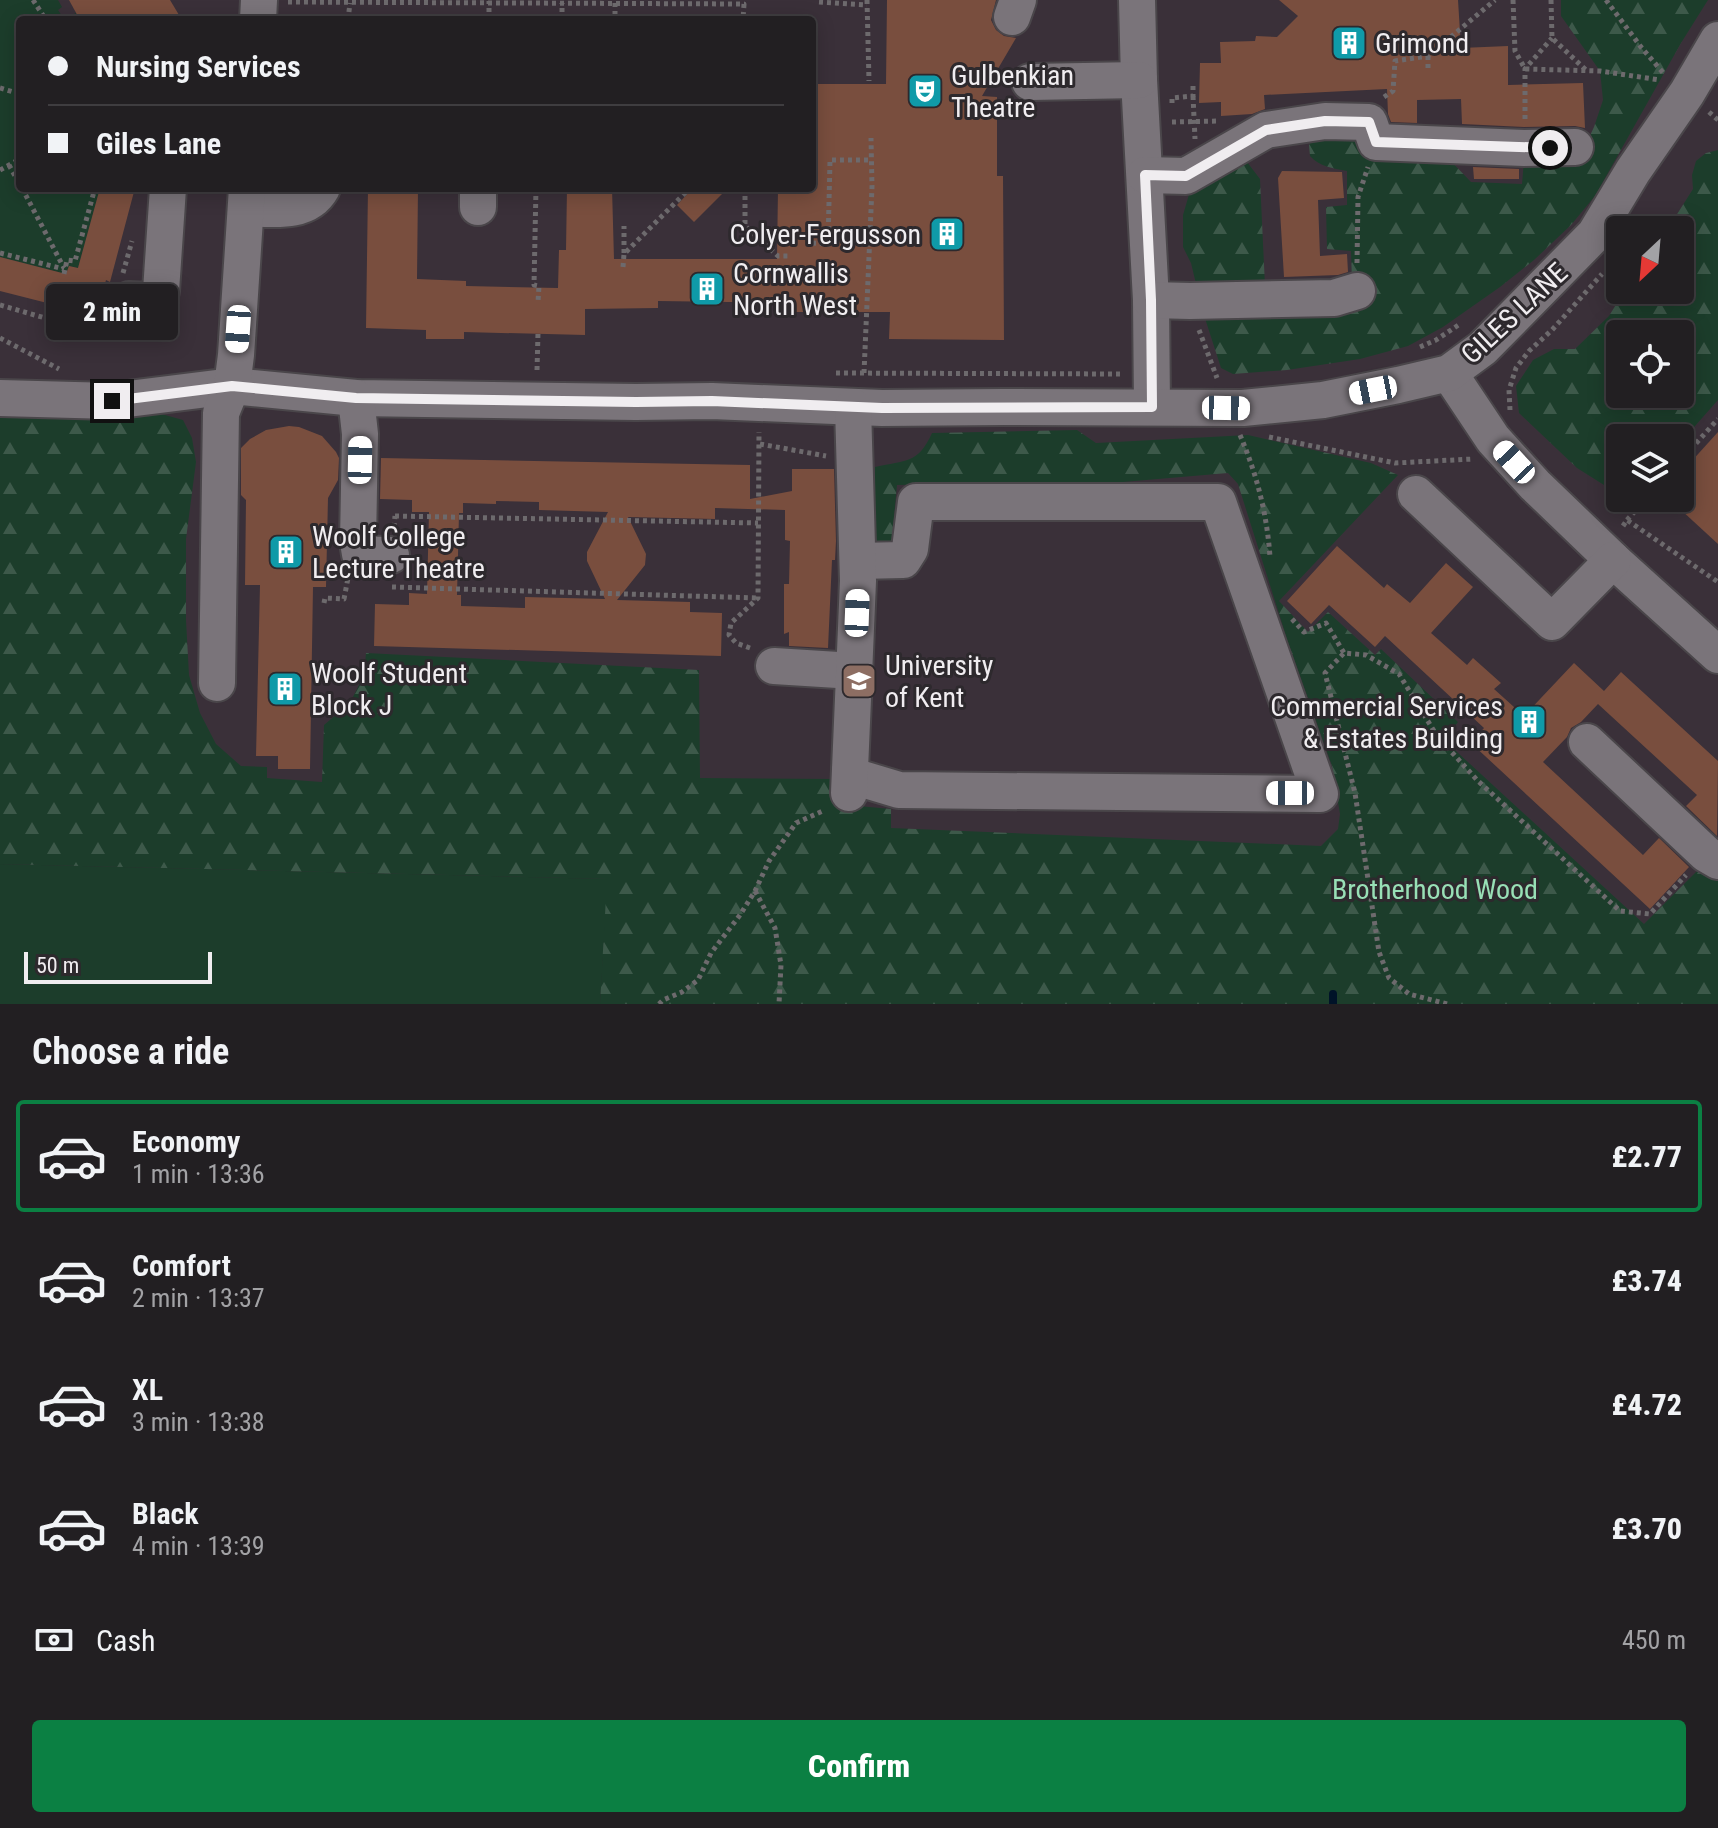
<!DOCTYPE html>
<meta charset="utf-8">
<style>
body{margin:0;font-family:"Roboto Condensed",sans-serif;background:#2a272a;color:#f1f3f6;height:100vh;display:flex;flex-direction:column;font-size:30px;white-space:nowrap}
*{box-sizing:border-box;margin:0}
p{font-size:26px;color:#a2a2a5}
.icon{flex:none;width:44px;height:44px;fill:none;stroke:currentColor;stroke-width:2;stroke-linecap:round;stroke-linejoin:round}
.map{position:relative;height:1004px;overflow:hidden}
.side{display:flex;flex-direction:column;background:#221f22;flex:1}
.side>*{flex:none}
.banner{position:absolute;left:16px;top:16px;width:800px;height:176px;border-radius:8px;box-shadow:0 4px 20px #0003,0 0 0 2px #3f3d40;display:grid;align-content:center;height:176px;padding:0 32px;background:#221f22}
.needle{width:52px;rotate:206deg}
.fabs{position:absolute;left:1606px;top:216px;display:grid;gap:16px}
.fabs a{display:grid;place-items:center;width:88px;height:88px;border-radius:8px;background:#221f22;box-shadow:0 4px 20px #0003,0 0 0 2px #3f3d40;font-size:40px}
.scale{position:absolute;left:24px;bottom:20px;width:188px;box-sizing:border-box;padding-left:8px;border:4px solid #f0edf0;border-top:0;font-size:22px;line-height:28px;white-space:nowrap;color:#f0edf0;-webkit-text-stroke:6px #2d292d;paint-order:stroke}
.end{position:absolute;width:36px;height:36px;margin:-18px;border:10px solid #f0edf0;background:#111;box-shadow:0 0 0 4px #111}
.from{border-radius:50%}
.bubble{position:absolute;height:56px;border-radius:8px;background:#221f22;box-shadow:0 4px 20px #0003,0 0 0 2px #3f3d40;font-size:26px;font-weight:800;line-height:56px;text-align:center}
.car{position:absolute;width:24px;height:48px;margin:-24px -12px;border-radius:10px;box-shadow:0 0 6px 2px #0007;background:linear-gradient(#fff 24%,#345 0 40%,#fff 0 76%,#345 0 86%,#fff 0)}
.banner b{display:flex;align-items:center;gap:28px;height:76px;font-size:30px}
.banner b+b{border-top:2px solid #3f3d40}
.banner i{width:20px;height:20px;background:#f1f3f6}
ul{padding:0;list-style:none}
li{display:flex;align-items:center;gap:24px;height:112px;margin:0 16px 12px;padding:0 16px;border:4px solid transparent;border-radius:8px}
li div{flex:1}
li b{display:block;font-size:30px}
li em{font-style:normal;font-weight:800}
li.active{border-color:#0b8043}
li>.icon{width:72px;height:72px;stroke-width:1.5}
h2{padding:0 32px;font-size:36px;line-height:96px}
.pay{display:flex;align-items:center;gap:20px;height:88px;padding:0 32px;font-size:30px}
.pay p{margin-inline-start:auto}
.button{display:flex;gap:16px;margin-top:auto;padding:16px 32px}
.button a{flex:1;height:92px;border-radius:8px;background:#0b8043;color:#fff;font-size:32px;font-weight:800;line-height:92px;text-align:center}
.map>svg:first-child{display:block}
.built{fill:#3a3039;fill-rule:evenodd}
.green{fill:#1c3d2b}
.forest{fill:url(#forest-firs);fill-rule:evenodd}
.lines{fill:none;stroke-linecap:round;stroke-linejoin:round}
.stream{stroke:#001328;stroke-width:8}
.building{fill:#794e3e;fill-rule:evenodd}
.minor-casing{stroke:#4a464a;stroke-width:40}
.path{stroke:#6d6a6d;stroke-width:5;stroke-dasharray:4 4;stroke-linecap:butt}
.minor{stroke:#7a747a;stroke-width:36}
.route{stroke:#f0edf0;stroke-width:10}
.labels{text-anchor:middle;stroke-width:6;stroke-linejoin:round;paint-order:stroke}
.poi-label{font-size:28px;fill:#f0edf0;stroke:#2d292d;text-anchor:start}
.street-label{font-size:28px;fill:#f0edf0;stroke:#2d292d}
.park-label{font-size:28px;fill:#98e0b6;stroke:#2d292d}
</style>
<div class="map">
<svg width="1718" height="1004" viewBox="0 0 1718 1004">
<defs>
<pattern id="forest-firs" width="22" height="20" patternUnits="userSpaceOnUse" patternTransform="scale(2)"><rect width="22" height="20" fill="#1c3d2b"/><path d="M5 1l3.5 6h-7zM16 11l3.5 6h-7z" fill="#3d594a"/></pattern>
</defs>
<rect width="100%" height="100%" fill="#2d292d"/>
<path class="built" d="M0,0H1718V1004L608,879L0,864ZM20,20H812V188H20ZM1620,230H1680V290H1620ZM1620,334H1680V394H1620ZM1620,438H1680V498H1620Z"/>
<g class="green">
<path d="M0,0H58L62,7L58,10L64,19L76,13L80,20H20V188H100L78,268L69,266L66,274L0,257Z"/>
<path d="M0,864L608,879L600,1004H0Z"/>
</g>
<g class="forest">
<path d="M1561,0H1708L1681,43L1595,196L1571,225L1534,260L1500,287L1443,327L1408,346L1360,359L1287,370L1233,374L1221,368L1202,309L1191,263L1183,247V215L1190,191L1238,158L1247,162L1260,179L1265,286L1352,281L1351,251L1327,249L1326,207L1347,205V171C1332,168 1320,167 1310,156L1309,145L1319,131L1446,156L1471,182L1522,184L1524,160L1587,142L1594,127L1603,100L1600,71L1561,16Z"/>
<path d="M1718,150V400L1680,443V438H1620V489L1604,485L1577,468L1519,413L1516,386L1533,360L1554,349H1575L1609,316L1625,290H1680V230H1667L1693,189L1692,175L1696,161L1706,153ZM1620,334H1680V394H1620Z"/>
<path d="M0,413H158L183,420L192,438L196,462L186,539V620L189,675L200,713L216,744L241,766L267,767V778L322,782L324,725L350,703L364,675L366,653L699,670L700,778L837,779V804L891,809V828L1321,846L1338,829L1340,814L1332,766L1287,639L1238,484L1228,473L1123,482L897,485L892,540L884,545L875,544V467C906,460 918,464 932,433L1077,430L1096,443L1248,435L1371,463L1398,475L1279,601L1308,632L1328,612L1375,655L1381,649L1458,722L1444,740L1644,924L1718,850V1004H600L607,879L0,864Z"/>
</g>
<g class="lines">
<path class="stream" d="M1333,1004V994"/>
</g>
<g class="building">
<path d="M69,0H170L182,20H80Z"/>
<path d="M887,0H996L991,20L996,30L1004,36L1016,38L982,96L997,97V176H1003L1004,340L889,339L890,312H794V303L658,301V308L585,309V335L464,332V339H426V330L366,328L368,188H418L417,279L466,281V286L558,288L559,250H566L567,188H612L614,259H777L778,188H812V84H886Z"/>
<path d="M1279,0H1458L1461,48L1508,46V85L1583,83L1585,128L1575,126L1524,127L1462,124L1461,99L1417,100V123L1391,122L1388,114L1387,89L1264,95L1265,109L1252,114L1221,116V102L1199,103L1200,63H1221L1220,42L1255,41L1256,36L1277,37L1298,16Z"/>
<path d="M1473,167L1519,169V179H1474Z"/>
<path d="M1282,171L1342,172L1344,198L1318,200L1320,256L1347,254L1348,272L1338,275L1284,277L1278,178Z"/>
<path d="M100,188H135L110,282L106,280L97,313L59,304V306L0,291V257L66,274L69,266L78,268Z"/>
<path d="M693,188H728L694,222L677,205Z"/>
<path d="M289,426L299,427L322,436L336,452L339,458L338,480L328,498L326,587H313L310,769H278V756H256L260,585H245L246,500L241,495V448L250,439L266,430Z"/>
<path d="M1718,432V544L1680,509V474Z"/>
<path d="M381,458L750,465V499L792,491V469H834L836,541L835,560H832L828,648L789,646V632L784,634V584H789L790,541L785,540V510L715,508V519L628,517L646,554L645,565L617,600L690,602V612L722,613L721,656L374,646L375,604L409,605V593L427,594L429,512H412V500L380,499ZM496,501L539,502V510L608,512L587,552V561L605,599L525,597V608L461,606V595H457L459,513H463V503L496,504Z"/>
<path d="M1337,546L1384,588L1387,584L1410,603L1446,563L1473,587L1431,633L1467,665L1473,658L1501,683L1494,689L1524,716L1574,663L1604,691L1621,672L1718,761L1717,836L1686,806L1697,795L1598,704L1581,722L1571,728L1567,737L1543,762L1643,855L1659,838L1689,867L1650,909L1471,743L1484,728L1385,636L1375,647L1329,605L1311,624L1287,601Z"/>
</g>
<g class="lines">
<defs>
<g id="minor">
<path d="M1137,0L1139,80L1151,300L1152,407"/>
<path d="M1012,17L1018,0"/>
<path d="M258,20L259,0"/>
<path d="M1030,82L1139,80"/>
<path d="M1145,175L1186,176L1266,130L1325,121L1369,122L1376,142L1524,148L1575,147"/>
<path d="M478,188V207"/>
<path d="M246,208C272,209 307,215 322,188"/>
<path d="M129,300L150,301L161,291L168,188"/>
<path d="M1151,300L1190,301L1334,298L1357,291"/>
<path d="M1449,373L1493,439L1535,485L1613,560L1718,655"/>
<path d="M0,398L112,401L232,386L356,398L636,402L712,401L882,408L1004,407L1243,408L1323,400L1398,385L1449,373L1483,348L1595,234L1633,171L1687,93L1718,40"/>
<path d="M356,398L360,434L358,542L360,554L391,555"/>
<path d="M1416,494L1552,622L1613,560"/>
<path d="M774,666L854,671"/>
<path d="M217,683L221,413L232,386L236,355L247,188"/>
<path d="M1587,742L1706,854L1718,861"/>
<path d="M850,771L859,778L899,790L1320,794L1218,502H916L910,549L903,560L858,561"/>
<path d="M849,793L858,581L853,407"/>
</g>
</defs>
<use href="#minor" class="minor-casing"/>
<g class="path">
<path d="M33,0L46,20"/>
<path d="M867,0L869,81"/>
<path d="M1513,0L1515,51L1525,69L1600,71L1660,80"/>
<path d="M1551,0L1552,38L1587,71"/>
<path d="M1606,0L1641,47L1665,75"/>
<path d="M288,2L744,4L743,20"/>
<path d="M819,2L867,5"/>
<path d="M615,3V20"/>
<path d="M348,20L350,3"/>
<path d="M489,20V1"/>
<path d="M562,20V3"/>
<path d="M1428,56V72"/>
<path d="M0,88L20,94"/>
<path d="M1193,96L1195,139"/>
<path d="M1384,97L1393,91L1395,61L1428,56L1495,0"/>
<path d="M1172,103V98L1193,96V84"/>
<path d="M1709,112L1718,120"/>
<path d="M1525,119V69L1552,38"/>
<path d="M1172,122L1219,121"/>
<path d="M9,165L20,185"/>
<path d="M0,170L20,159"/>
<path d="M22,188L64,268"/>
<path d="M536,188L534,285L539,286L538,302"/>
<path d="M745,188V226L778,256H790"/>
<path d="M812,243L828,244"/>
<path d="M870,244H828L830,160H870"/>
<path d="M0,253L64,269"/>
<path d="M624,253V226"/>
<path d="M1357,263L1358,197L1368,167"/>
<path d="M623,267L624,254L690,188"/>
<path d="M123,273L132,241"/>
<path d="M64,274L67,260L75,261L95,188"/>
<path d="M0,305L52,320L92,323L102,309"/>
<path d="M52,320L56,306"/>
<path d="M1199,330L1217,378"/>
<path d="M0,338L59,369"/>
<path d="M1420,347L1436,340L1460,324"/>
<path d="M537,370L538,333"/>
<path d="M836,373L1122,374"/>
<path d="M864,373L872,187L871,138"/>
<path d="M1510,410L1509,390L1516,368L1529,351L1552,330L1602,274"/>
<path d="M1240,435C1257,475 1267,514 1270,557"/>
<path d="M1269,437L1395,463L1473,459"/>
<path d="M760,444L826,456"/>
<path d="M1680,461L1718,419"/>
<path d="M395,516L758,523"/>
<path d="M1627,520L1647,498"/>
<path d="M1623,526L1627,520L1718,582"/>
<path d="M394,527L395,516"/>
<path d="M392,587L758,598"/>
<path d="M324,603L325,598L344,599L348,578"/>
<path d="M1292,619L1304,632L1326,623L1344,653"/>
<path d="M750,648L736,643L729,635L731,623L758,598L759,432"/>
<path d="M755,891L775,928L781,965L779,1004"/>
<path d="M659,1004L663,1000L682,992L698,980L711,953L740,915L755,891L769,861L796,823L825,810"/>
<path d="M1447,1004L1409,994L1389,978L1379,952L1355,793L1325,673L1344,653L1366,655L1399,674L1437,736L1478,781L1620,911L1650,914L1686,875"/>
</g>
<use href="#minor" class="minor"/>
</g>
<g class="lines">
<path class="route" d="M112,401L232,386L356,398L636,402L712,401L882,408L1152,407L1151,300L1145,175L1186,176L1266,130L1325,121L1369,122L1376,142L1550,148"/>
</g>
<defs>
<symbol id="building-square" viewBox="-11 -11 22 22"><rect x="-9" y="-9" width="18" height="18" rx="4" fill="#0f9aa8" stroke="#2d292d"/><path d="M-4-6H4V6H1V3H-1V6H-4ZM-2.5-4.3h1.7v1.8h-1.7ZM.8-4.3h1.7v1.8H.8ZM-2.5-1h1.7V.8h-1.7ZM.8-1h1.7V.8H.8Z" fill="#fff"/></symbol>
<symbol id="theatre-square" viewBox="-11 -11 22 22"><rect x="-9" y="-9" width="18" height="18" rx="4" fill="#0f9aa8" stroke="#2d292d"/><path d="M-5-5.5Q0-4 5-5.5V0Q5 5 0 6Q-5 5-5 0ZM-3.3-2.5H-1v1.5H-3.3ZM1-2.5H3.3v1.5H1ZM-2.8 1Q0 5.5 2.8 1Z" fill="#fff"/></symbol>
<symbol id="university-square" viewBox="-11 -11 22 22"><rect x="-9" y="-9" width="18" height="18" rx="4" fill="#8d6e63" stroke="#2d292d"/><path d="M0-5L7-2L0 1L-7-2ZM-4 1L0 2.5L4 1V4Q0 6-4 4Z" fill="#fff"/></symbol>
</defs>
<g fill-rule="evenodd">
<use href="#building-square" x="1329" y="23" width="40" height="40"/>
<use href="#theatre-square" x="905" y="71" width="40" height="40"/>
<use href="#building-square" x="927" y="214" width="40" height="40"/>
<use href="#building-square" x="687" y="269" width="40" height="40"/>
<use href="#building-square" x="266" y="532" width="40" height="40"/>
<use href="#university-square" x="839" y="661" width="40" height="40"/>
<use href="#building-square" x="265" y="669" width="40" height="40"/>
<use href="#building-square" x="1509" y="702" width="40" height="40"/>
</g>
<g class="labels">
<g class="poi-label">
<text x="1375" y="53">Grimond</text>
<text x="951" y="85">Gulbenkian<tspan x="951" dy="32">Theatre</tspan></text>
<text x="921" y="244" text-anchor="end">Colyer-Fergusson</text>
<text x="733" y="283">Cornwallis<tspan x="733" dy="32">North West</tspan></text>
<text x="312" y="546">Woolf College<tspan x="312" dy="32">Lecture Theatre</tspan></text>
<text x="885" y="675">University<tspan x="885" dy="32">of Kent</tspan></text>
<text x="311" y="683">Woolf Student<tspan x="311" dy="32">Block J</tspan></text>
<text x="1503" y="716" text-anchor="end">Commercial Services<tspan x="1503" dy="32">&amp; Estates Building</tspan></text>
</g>
<g class="street-label">
<text transform="translate(1514 313) rotate(-43)" y="10">GILES LANE</text>
</g>
<g class="park-label">
<text x="1435" y="899">Brotherhood Wood</text>
</g>
</g>
</svg>
<div class="fabs">
<a><svg class="needle" viewBox="-14 -14 28 28"><path d="M0-13l5 13h-10z" fill="#e53935"/><path d="M0 13l5-13h-10z" fill="#a2a2a5"/></svg></a>
<a><svg class="icon" aria-label="locate" viewBox="0 0 24 24"><circle cx="12" cy="12" r="6"/><path d="M12 2v4M12 18v4M2 12h4M18 12h4"/></svg></a>
<a><svg class="icon" aria-label="layers" viewBox="0 0 24 24"><path d="M12 4l9 5-9 5-9-5zM3 14l9 5 9-5"/></svg></a>
</div>
<div class="scale">50 m</div>
<i class="end from" style="left:1550px;top:148px"></i>
<i class="end" style="left:112px;top:401px"></i>
<div class="bubble" style="left:46px;top:284px;width:132px">2 min</div>
<i class="car" style="left:238px;top:329px;rotate:184deg"></i>
<i class="car" style="left:1373px;top:390px;rotate:259deg"></i>
<i class="car" style="left:1226px;top:408px;rotate:91deg"></i>
<i class="car" style="left:360px;top:460px;rotate:1deg"></i>
<i class="car" style="left:1514px;top:462px;rotate:317deg"></i>
<i class="car" style="left:857px;top:613px;rotate:2deg"></i>
<i class="car" style="left:1290px;top:793px;rotate:270deg"></i>
<div class="banner">
<b><i class="from"></i>Nursing Services</b>
<b><i></i>Giles Lane</b>
</div>
</div>
<section class="side">
<h2>Choose a ride</h2>
<ul>
<li class="active"><svg class="icon" aria-label="car" viewBox="0 0 24 24"><path d="M5 17H2v-5l4-1 3-4h7l3 4 3 1v5h-3M9 17h6M6 11h13"/><circle cx="7" cy="17" r="2"/><circle cx="17" cy="17" r="2"/></svg><div><b>Economy</b><p>1 min · 13:36</p></div><em>£2.77</em></li>
<li><svg class="icon" aria-label="car" viewBox="0 0 24 24"><path d="M5 17H2v-5l4-1 3-4h7l3 4 3 1v5h-3M9 17h6M6 11h13"/><circle cx="7" cy="17" r="2"/><circle cx="17" cy="17" r="2"/></svg><div><b>Comfort</b><p>2 min · 13:37</p></div><em>£3.74</em></li>
<li><svg class="icon" aria-label="car" viewBox="0 0 24 24"><path d="M5 17H2v-5l4-1 3-4h7l3 4 3 1v5h-3M9 17h6M6 11h13"/><circle cx="7" cy="17" r="2"/><circle cx="17" cy="17" r="2"/></svg><div><b>XL</b><p>3 min · 13:38</p></div><em>£4.72</em></li>
<li><svg class="icon" aria-label="car" viewBox="0 0 24 24"><path d="M5 17H2v-5l4-1 3-4h7l3 4 3 1v5h-3M9 17h6M6 11h13"/><circle cx="7" cy="17" r="2"/><circle cx="17" cy="17" r="2"/></svg><div><b>Black</b><p>4 min · 13:39</p></div><em>£3.70</em></li>
</ul>
<div class="pay"><svg class="icon" aria-label="cash" viewBox="0 0 24 24"><path d="M3 7h18v10H3z"/><circle cx="12" cy="12" r="2"/></svg>Cash<p>450 m</p></div>
<div class="button"><a>Confirm</a></div>
</section>
